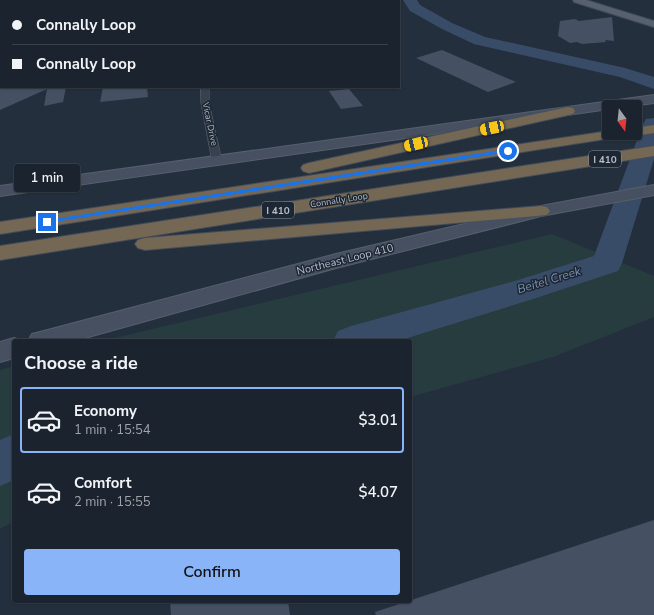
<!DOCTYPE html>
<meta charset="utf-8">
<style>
body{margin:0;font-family:"Nunito Sans",sans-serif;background:#282f3a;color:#f1f3f6;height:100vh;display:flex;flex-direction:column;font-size:15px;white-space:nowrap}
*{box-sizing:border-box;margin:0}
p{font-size:13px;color:#a0a4aa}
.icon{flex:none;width:22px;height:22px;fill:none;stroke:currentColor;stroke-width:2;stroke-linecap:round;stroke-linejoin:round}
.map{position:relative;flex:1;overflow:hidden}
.details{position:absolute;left:12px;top:339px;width:400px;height:264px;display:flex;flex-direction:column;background:#1b232e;border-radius:4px;box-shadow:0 1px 3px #0004,0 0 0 1px #39404a}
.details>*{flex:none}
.guide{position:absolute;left:0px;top:0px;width:400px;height:88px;box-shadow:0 1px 3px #0004,0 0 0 1px #39404a;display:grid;align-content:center;height:88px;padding:0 12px;background:#1b232e}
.needle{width:26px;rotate:165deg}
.buttons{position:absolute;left:602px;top:100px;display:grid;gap:8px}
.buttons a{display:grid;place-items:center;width:40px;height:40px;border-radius:4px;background:#1b232e;box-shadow:0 1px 3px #0004,0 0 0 1px #39404a;font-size:20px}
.end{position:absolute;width:18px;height:18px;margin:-9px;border:5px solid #1a73e8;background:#fff;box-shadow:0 0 0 2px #fff}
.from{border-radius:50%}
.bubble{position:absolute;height:28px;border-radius:4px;background:#1b232e;box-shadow:0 1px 3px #0004,0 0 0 1px #39404a;font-size:13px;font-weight:600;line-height:28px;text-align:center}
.car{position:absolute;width:12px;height:24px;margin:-12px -6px;border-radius:5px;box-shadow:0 0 3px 1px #0007;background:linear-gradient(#f5c518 24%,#345 0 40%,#f5c518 0 76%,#345 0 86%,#f5c518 0)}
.guide b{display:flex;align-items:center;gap:14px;height:38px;font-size:15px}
.guide b+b{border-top:1px solid #39404a}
.guide i{width:10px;height:10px;background:#f1f3f6}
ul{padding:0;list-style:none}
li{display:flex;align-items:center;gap:12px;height:66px;margin:0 8px 6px;padding:0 4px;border:2px solid transparent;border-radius:4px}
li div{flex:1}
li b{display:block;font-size:15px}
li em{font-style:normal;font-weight:600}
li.selected{border-color:#8ab4f8}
li>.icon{width:36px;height:36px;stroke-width:1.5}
h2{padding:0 12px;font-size:18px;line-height:48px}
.button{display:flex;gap:8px;margin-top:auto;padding:8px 12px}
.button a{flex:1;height:46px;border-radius:4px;background:#8ab4f8;color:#111;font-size:16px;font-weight:600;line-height:46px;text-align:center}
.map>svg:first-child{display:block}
.green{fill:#263c3f}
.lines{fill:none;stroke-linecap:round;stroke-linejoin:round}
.stream{fill:#394c67;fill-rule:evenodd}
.river{fill:#394c67;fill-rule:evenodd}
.building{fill:#455162}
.minor-casing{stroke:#565f6c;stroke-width:1}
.secondary-casing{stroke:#565f6c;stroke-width:2}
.primary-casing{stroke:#414a57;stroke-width:2}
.motorway-casing{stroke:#434c59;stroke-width:2}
.minor{fill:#38414e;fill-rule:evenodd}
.secondary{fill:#465061;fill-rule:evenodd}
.primary{fill:#56606e;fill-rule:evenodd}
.motorway{fill:#746855;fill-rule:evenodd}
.route{fill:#1a73e8}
.labels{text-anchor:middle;stroke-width:3;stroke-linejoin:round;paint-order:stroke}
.far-street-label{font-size:9px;fill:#b4bcc9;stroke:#1d2633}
.shield{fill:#1d2633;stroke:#878f9c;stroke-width:1}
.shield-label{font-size:10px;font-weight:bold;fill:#b4bcc9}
.street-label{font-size:11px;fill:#b4bcc9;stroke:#1d2633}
.water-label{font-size:12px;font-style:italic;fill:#7c92b1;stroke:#1d2633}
</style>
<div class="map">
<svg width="654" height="615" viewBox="0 0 654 615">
<rect width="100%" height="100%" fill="#242f3e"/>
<g class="green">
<path d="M552,234L654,276V317L553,357L410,397V341H102Z"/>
<path d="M14,366V521L0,529V370Z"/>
</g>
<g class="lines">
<g class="stream">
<path d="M229,0H231L230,1H228Z"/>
<rect x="0" y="65" width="1" height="2"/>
</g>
<g class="river">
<path d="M403,0H417L420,5L452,23L485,37L625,68L654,77V89L620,77L474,44L442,29L410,11Z"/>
<path d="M654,118V159L622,263L618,271L533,299L398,341H333L338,331L351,326L518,280L594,256L643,124L646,119Z"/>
<path d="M14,434V480L0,486V440Z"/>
</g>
</g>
<g class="building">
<path d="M612,17L614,41L605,40L606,42L582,44L577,42L570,43L558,36L560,21L575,19L579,21Z"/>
<path d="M442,50L516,82L488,92L416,58Z"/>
<path d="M0,87H66L63,102L44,106L47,89L0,110Z"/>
<path d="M103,87H147L148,97L100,102Z"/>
<path d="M349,89L363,106L341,109L329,91Z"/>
<path d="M654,520V615H376L375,612Z"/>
<path d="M170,601H288L290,615H171Z"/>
</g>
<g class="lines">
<defs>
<path id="minor" d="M201,87H209V103L222,161L217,164L212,161L201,103Z"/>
<g id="secondary">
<path d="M654,95V103L625,107H609V109L0,196V186Z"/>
<path d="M654,185V195L541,216L336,268L74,341H28L32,334L40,332L336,254L541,206Z"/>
<path d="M14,338L22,341H14V358L0,362V342Z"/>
</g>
<path id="primary" d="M573,0H586L654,21V27L574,2Z"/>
<g id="motorway">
<path d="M568,107L573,108L575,111L573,114L309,173L303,171L301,168L303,165L309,163Z"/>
<path d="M654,125V133L635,136L631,135L0,234V222L609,131V133H635V128Z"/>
<path d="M654,146V156L0,260V246Z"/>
<path d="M541,206L547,207L550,211L547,215L145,250L138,248L135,244L138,240L145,238Z"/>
</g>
</defs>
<use href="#minor" class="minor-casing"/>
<use href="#secondary" class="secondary-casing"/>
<use href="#primary" class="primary-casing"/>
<use href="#motorway" class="motorway-casing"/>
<use href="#minor" class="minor"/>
<use href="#secondary" class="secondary"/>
<use href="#primary" class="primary"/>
<use href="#motorway" class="motorway"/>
</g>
<path class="route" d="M508,149L510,152L47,223L44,222L47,220Z"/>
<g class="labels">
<g class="far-street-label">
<text transform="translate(210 124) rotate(78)" y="3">Vicar Drive</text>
<text transform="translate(339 200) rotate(-9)" y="3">Connally Loop</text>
</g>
<g class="shield">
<rect x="589" y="151" width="32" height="16" rx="3"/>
<rect x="262" y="202" width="32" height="16" rx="3"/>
</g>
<g class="shield-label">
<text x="605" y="163">I 410</text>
<text x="278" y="214">I 410</text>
</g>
<g class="street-label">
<text transform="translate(345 259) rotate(-14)" y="4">Northeast Loop 410</text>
</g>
<g class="water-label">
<text transform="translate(549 280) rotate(-17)" y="4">Beitel Creek</text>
</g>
</g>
</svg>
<div class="buttons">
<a><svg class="needle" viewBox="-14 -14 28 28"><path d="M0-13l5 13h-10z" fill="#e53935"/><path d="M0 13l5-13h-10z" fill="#a0a4aa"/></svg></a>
</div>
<i class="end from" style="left:508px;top:151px"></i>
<i class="end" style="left:47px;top:222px"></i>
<div class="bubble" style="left:14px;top:164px;width:66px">1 min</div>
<i class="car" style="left:492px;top:128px;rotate:258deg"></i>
<i class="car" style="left:416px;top:144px;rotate:257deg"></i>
<div class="guide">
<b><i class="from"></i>Connally Loop</b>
<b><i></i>Connally Loop</b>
</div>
<section class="details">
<h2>Choose a ride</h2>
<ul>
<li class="selected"><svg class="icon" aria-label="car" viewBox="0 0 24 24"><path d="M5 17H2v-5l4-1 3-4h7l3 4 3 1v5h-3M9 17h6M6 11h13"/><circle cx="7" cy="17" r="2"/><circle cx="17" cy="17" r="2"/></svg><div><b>Economy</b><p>1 min · 15:54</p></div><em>$3.01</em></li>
<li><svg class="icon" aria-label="car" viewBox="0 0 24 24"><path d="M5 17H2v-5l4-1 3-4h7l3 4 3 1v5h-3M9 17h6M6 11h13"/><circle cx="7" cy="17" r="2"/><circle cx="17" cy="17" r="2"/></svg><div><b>Comfort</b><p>2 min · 15:55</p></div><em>$4.07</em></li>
</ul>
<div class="button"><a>Confirm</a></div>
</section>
</div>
